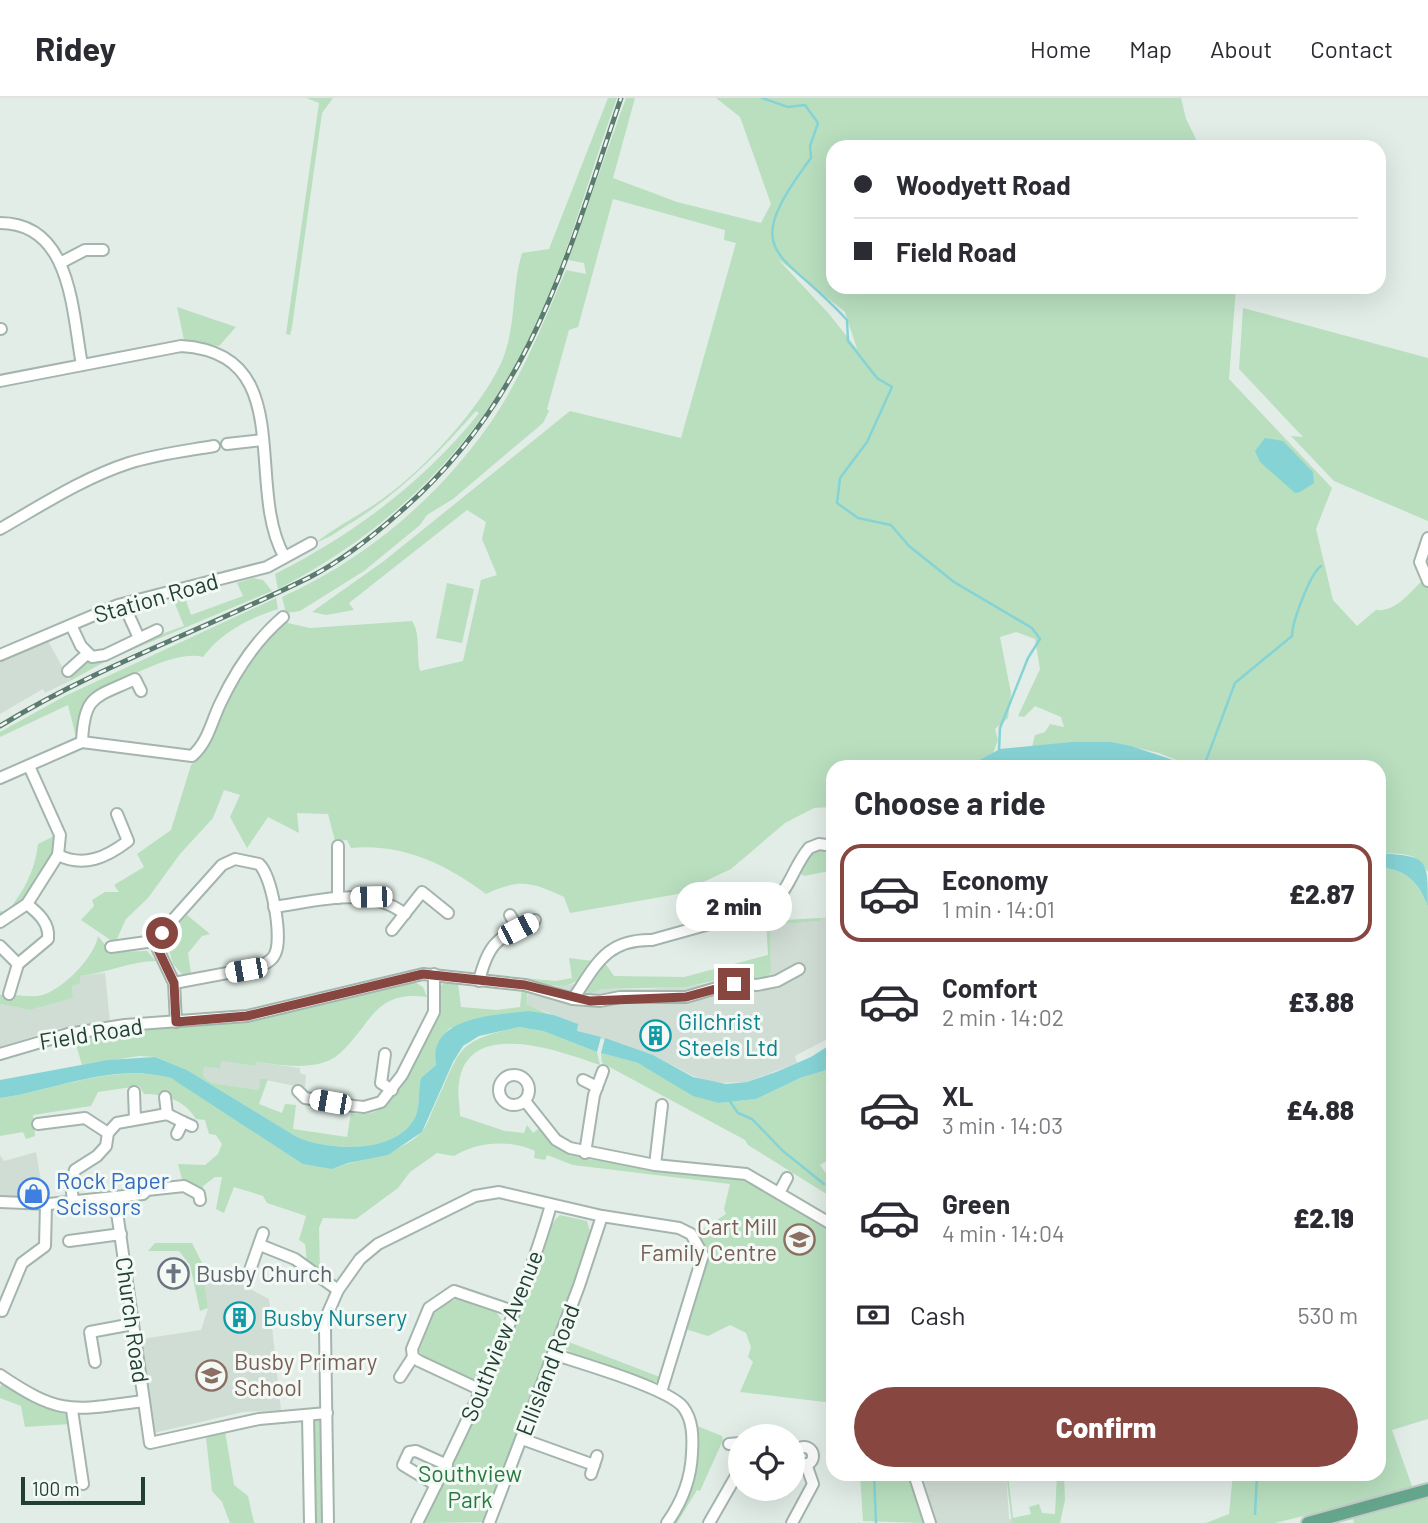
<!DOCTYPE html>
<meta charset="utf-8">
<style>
body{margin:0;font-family:Barlow,sans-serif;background:#f7f7f7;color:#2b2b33;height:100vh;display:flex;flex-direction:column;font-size:26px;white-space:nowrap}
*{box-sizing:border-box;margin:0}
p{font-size:23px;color:#7c7c81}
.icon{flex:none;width:38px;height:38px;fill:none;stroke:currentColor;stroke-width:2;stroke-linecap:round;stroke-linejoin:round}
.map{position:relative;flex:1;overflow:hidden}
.details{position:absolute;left:826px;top:662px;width:560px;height:721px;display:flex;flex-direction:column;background:#fff;border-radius:21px;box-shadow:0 7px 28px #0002}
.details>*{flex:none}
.top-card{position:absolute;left:826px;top:42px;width:560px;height:154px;border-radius:21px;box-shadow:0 7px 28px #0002;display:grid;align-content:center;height:154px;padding:0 28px;background:#fff}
.controls{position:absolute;left:728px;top:1326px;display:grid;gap:14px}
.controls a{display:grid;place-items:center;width:77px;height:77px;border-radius:50%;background:#fff;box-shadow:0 7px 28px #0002;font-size:35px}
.scale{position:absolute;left:21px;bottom:18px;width:124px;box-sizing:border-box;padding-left:7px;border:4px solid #213f33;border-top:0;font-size:19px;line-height:24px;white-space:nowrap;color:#213f33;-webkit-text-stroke:5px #f3f9f5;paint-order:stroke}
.end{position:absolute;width:32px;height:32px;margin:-16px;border:9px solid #884641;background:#fff;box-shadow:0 0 0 4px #fff}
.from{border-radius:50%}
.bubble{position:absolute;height:49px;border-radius:24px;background:#fff;box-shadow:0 7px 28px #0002;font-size:23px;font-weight:800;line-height:49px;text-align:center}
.car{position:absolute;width:21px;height:42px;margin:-21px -10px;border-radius:9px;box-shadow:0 0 5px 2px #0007;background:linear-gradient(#fff 24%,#345 0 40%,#fff 0 76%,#345 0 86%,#fff 0)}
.top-card b{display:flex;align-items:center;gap:24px;height:66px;font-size:26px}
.top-card b+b{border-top:2px solid #e1e1e2}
.top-card i{width:18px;height:18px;background:#2b2b33}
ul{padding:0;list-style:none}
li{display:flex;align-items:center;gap:21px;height:98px;margin:0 14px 10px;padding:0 14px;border:4px solid transparent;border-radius:21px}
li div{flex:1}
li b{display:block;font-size:26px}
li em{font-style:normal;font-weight:800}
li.on{border-color:#884641}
li>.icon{width:63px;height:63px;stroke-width:1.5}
h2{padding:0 28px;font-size:32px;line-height:84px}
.pay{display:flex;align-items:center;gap:18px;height:77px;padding:0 28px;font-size:26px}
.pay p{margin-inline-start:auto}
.primary-button{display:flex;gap:14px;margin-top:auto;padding:14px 28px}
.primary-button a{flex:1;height:80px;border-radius:42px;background:#884641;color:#fff;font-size:28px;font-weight:800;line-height:80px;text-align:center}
header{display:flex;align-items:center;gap:42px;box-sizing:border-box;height:98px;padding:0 35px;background:#fff;border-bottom:2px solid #e1e1e2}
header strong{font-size:33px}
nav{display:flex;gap:38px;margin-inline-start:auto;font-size:24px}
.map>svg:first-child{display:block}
.built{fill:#d0ddd5}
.green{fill:#b9dfbf;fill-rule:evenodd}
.water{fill:#86d3d5}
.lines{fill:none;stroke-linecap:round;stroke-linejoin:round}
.stream{stroke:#86d3d5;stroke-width:2.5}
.minor-casing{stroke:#a4b5ad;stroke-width:14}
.major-casing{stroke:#c1c9c6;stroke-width:16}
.minor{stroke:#fff;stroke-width:10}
.major{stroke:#64a58c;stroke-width:12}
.rail-casing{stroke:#5b7b6e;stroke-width:5}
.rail{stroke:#f3f9f5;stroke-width:2.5;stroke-dasharray:8;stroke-linecap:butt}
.route{stroke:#884641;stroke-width:9}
.labels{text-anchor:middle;stroke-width:6;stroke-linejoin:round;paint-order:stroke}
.street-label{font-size:23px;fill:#213f33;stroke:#f3f9f5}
.culture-label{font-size:23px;fill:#0d838f;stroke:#f3f9f5;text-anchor:start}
.shop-label{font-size:23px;fill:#366cbe;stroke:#f3f9f5;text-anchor:start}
.education-label{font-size:23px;fill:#785e54;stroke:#f3f9f5;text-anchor:end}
.worship-label{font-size:23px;fill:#5b616d;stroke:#f3f9f5;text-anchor:start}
.park-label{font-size:23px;fill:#28793e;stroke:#f3f9f5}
</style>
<header>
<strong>Ridey</strong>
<nav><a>Home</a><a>Map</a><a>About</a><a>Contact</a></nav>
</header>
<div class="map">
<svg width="1428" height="1425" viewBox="0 0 1428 1425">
<rect width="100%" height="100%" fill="#e2ede7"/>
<g class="built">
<path d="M48,543L70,583L45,595L43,591L0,616V562Z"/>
<path d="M833,819V938L795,958L797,965L747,984L713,985L693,978L653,957L576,933L577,926L525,906L532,884L554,889L574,886L586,891L589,896L603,891H649L704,886L734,879L765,881L771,874L770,827L819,823V820Z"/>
<path d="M105,875L110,923L56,931L0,949V906L30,912L73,900L72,888L79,878Z"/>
<path d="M221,963L255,968L256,964L300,970V975L306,977L305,990L261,981L259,992L212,985L203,978L204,969Z"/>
<path d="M36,1054L44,1100L0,1098V1057L4,1063Z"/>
<path d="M202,1165L269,1201L281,1312L243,1314L154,1335L141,1241L201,1232L208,1210Z"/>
<path d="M922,1376H1006L1009,1421L1034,1425H937Z"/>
</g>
<g class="green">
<path d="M306,0H333L322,15L292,229L290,237L286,236L319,5Z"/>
<path d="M608,0H617C586,86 563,179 520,259C464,362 381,438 278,491L275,476C354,436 424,384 479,315L476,313C437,357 397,398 346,428C337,434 327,441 317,444C338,427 364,415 385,399C424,372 490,300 505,255C516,222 512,188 522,155L549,151Z"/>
<path d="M626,0H635L613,80L677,104L761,125L771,106L740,19L716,0H1181L1186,21L1200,49H833V189H1236L1229,281L1332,390L1316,431L1333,502L1357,528L1376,512C1396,514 1409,495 1423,482L1428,489V774C1415,752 1402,757 1379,755V668H1191L1159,655L1112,644H1071L1032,649L1035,637L1045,634L1050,626L1064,629L1061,619L1035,608L1024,619L1018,618L1040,571L1035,541L1016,534L1000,539L1011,595L1008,620L995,631L998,642L993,655L968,668H833V709L814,710L785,725L731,771L678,796L570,815L564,799C532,784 520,780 486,796C446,766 402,745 351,750L347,742L335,743L328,716L297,715L299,735L268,719L247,750L230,719L240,697L224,692L213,720L180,756L148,800L126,821L115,845L81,822L94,808L92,802L105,794H119L114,787L144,769L137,756L171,732L191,667L204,654L229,596L260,545L283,524L310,530L412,523C421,536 416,557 420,573L463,563L481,482L497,477L482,441L486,424L467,412L349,505L354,512L326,517L312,514L384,463L570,313L681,340L736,145L724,142L725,132L613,101L578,229L569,232L547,311L549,313L543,325L453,401L427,417L420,427L364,473L300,513L286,515L282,499C366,461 438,400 491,324C523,277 544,223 566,172L586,176L584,165L568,162ZM778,161L845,214L857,251L829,216Z"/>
<path d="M177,209L236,229L219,248L184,242Z"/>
<path d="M1243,210L1428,260V423L1334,383L1291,338L1303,339L1239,271Z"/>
<path d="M253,480L263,482L272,493L108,562L70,583L69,578L88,562L184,528L171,496L183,494L191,517L243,498L237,485Z"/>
<path d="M447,485L474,491L462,545L436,540Z"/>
<path d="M276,500L278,511C250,520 221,534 203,559C174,551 123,583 95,595L80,639H76L68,607L0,639V634L65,598Z"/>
<path d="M56,737C57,769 24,802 0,819V813L7,814C24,793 35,773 38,746Z"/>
<path d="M819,750L833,752L829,773L804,778L799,774L808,758Z"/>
<path d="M1379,769C1406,772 1419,783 1428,809V1321L1392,1332L1413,1391L1275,1425H1206L1229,1416L1233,1376H1379Z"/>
<path d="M187,817L210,836L202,838L188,855L191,875L183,877L173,866L166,841Z"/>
<path d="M819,820L820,823L770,827L771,874L765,881L733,879L685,889L603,891L589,896L586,891L605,865L614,878L684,879L768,857L766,823Z"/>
<path d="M98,838L111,854L147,853L156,863C131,863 106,875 80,878V885L72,888L73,900L30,912L0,906V897C13,896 26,899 38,898C60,895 95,859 98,838Z"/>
<path d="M569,860L593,863C571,900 556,886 521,882C511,881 497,882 489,877L556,883L572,880Z"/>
<path d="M413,883L423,889L427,899C374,891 371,928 339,956C319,974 280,967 256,964L255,968L221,963L220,970L204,969L203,978L212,985L259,992L260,981H268L259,1006L282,1015L285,1006L296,1007L293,1031L347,1039L351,1015C372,1019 384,1012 396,995L437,919L438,892L445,883L458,885L461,909L497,912L520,909L522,891L528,892L526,906L553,918L450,930C441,938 433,954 436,967L421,980C418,991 420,1007 416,1017C399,1057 328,1053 297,1039L187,972L155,959L139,958L82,967L74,940L172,928Z"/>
<path d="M519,929L543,933L597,954L600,967C563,954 467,918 459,985C457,995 460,1007 460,1018L505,1033L524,1035L527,1027L533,1035L541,1029L574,1056L587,1061L740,1080L833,1134V1305L740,1294L753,1264L748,1259L751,1249L746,1235L730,1227L708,1238L685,1231L705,1150L697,1135L726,1116L724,1111L730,1086L573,1067L547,1057L545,1062L534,1060L535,1053C510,1041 476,1044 454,1058L437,1055L410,1074L398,1090L356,1121L323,1120L319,1130L320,1174L307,1165L305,1146L299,1142L306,1118L267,1105L263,1098L234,1089L224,1115L216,1111L222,1079H215L203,1088L202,1094L183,1085L178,1066L205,1067L218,1056L222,1046L216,1037L209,1036L205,1022L196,1021C184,1002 166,996 144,996L139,988L98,994L91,1008L33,1017L35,1038L26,1041L23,1034L0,1038V1000C57,992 114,965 171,980L332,1071C363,1059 395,1059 421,1035C427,1029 431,1015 435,1007C462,951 453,944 519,929Z"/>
<path d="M601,955L638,965L719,1005L756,1001L800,980L833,970V1059L820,1067L831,1082L833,1100L748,1047L745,1042L602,965Z"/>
<path d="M560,1117L587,1123L591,1138L491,1410L484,1424L422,1425C460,1347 496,1270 528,1190C535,1172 546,1127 560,1117Z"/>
<path d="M155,1145H192L202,1165L208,1210L200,1213L190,1167L179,1153H148Z"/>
<path d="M458,1200L496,1214L503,1224L479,1282L474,1284L425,1261L419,1253L435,1212Z"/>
<path d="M566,1243L660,1279L659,1283L647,1285L578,1259L566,1251Z"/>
<path d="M5,1283L36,1303L66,1316L70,1326L25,1329L21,1308L0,1300V1289Z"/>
<path d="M320,1320L323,1322V1425H313V1322Z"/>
<path d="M695,1327L722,1338L723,1342L700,1393L697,1392L677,1425H671L680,1411Z"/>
<path d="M225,1333L234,1387L248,1398L254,1425H230L222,1404L212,1393L206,1340Z"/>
<path d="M860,1376H908L923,1425L863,1423Z"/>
<path d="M1006,1376H1008L1013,1420L1031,1416L1029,1409L1039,1406L1042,1415L1055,1416L1057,1376H1064L1065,1402L1060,1425H1012Z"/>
<path d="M1428,1399V1425H1354L1353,1421Z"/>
</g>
<g class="water">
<path d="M1265,340L1283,343L1313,374L1314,385L1300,394L1295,395L1260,364L1255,353Z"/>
<path d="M1071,644H1112L1131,648L1191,668H1143L1108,662L1031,668H968L1000,651Z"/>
<path d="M1379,755C1428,759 1428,758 1428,809C1419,783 1406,772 1379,769Z"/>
<path d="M529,913L554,917L578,926L577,933L601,939L597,954L543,933L519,929L479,938L463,948L453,964L422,1034L388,1057L348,1065L332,1071L303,1066L171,980C114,964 56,992 0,1000V982L108,962L155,959L187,972L297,1039C328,1053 399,1057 416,1017C420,1007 418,991 421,980L436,967C427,918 497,917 529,913Z"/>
<path d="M605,940L653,957L693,979L726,986L747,984L776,974L811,959L833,945V970L800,980L756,1001L719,1005L693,998L638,965L601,955Z"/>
</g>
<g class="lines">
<g class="stream">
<path d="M762,0L788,9L805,7L818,25L810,48L811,60C736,160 782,150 847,222L848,243L877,280L892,289L867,344L840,380L837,405L858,420L891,427L909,448L954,484L1032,530L1040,541L1028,560L1000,630L999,653"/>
<path d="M1204,668L1235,585L1292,538C1292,524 1310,476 1321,468"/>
<path d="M729,1002L738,1015L752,1021L783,1053L824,1086"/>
<path d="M874,1376L876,1425"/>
<path d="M1255,1416L1257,1376"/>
</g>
<defs>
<g id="minor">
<path d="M0,125C72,125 72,214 82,267"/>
<path d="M62,164L85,152H103"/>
<path d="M0,231H1"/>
<path d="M0,283L181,248C299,255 244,386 284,458"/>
<path d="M227,346L262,342"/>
<path d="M0,431C42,407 83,380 129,365C157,356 185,353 214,348"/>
<path d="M1428,440L1420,464L1428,483"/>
<path d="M129,518L139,540"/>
<path d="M71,527L81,548L92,559L105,557L157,532"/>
<path d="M0,557L118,507L267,469L311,445"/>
<path d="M68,573L87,556"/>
<path d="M82,644C84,596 95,600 135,581L141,593"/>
<path d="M29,668L60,737L58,757"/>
<path d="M0,680L82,644L192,658C208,644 211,625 220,606C235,574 256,542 283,519"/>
<path d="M338,800V748"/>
<path d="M274,809C318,803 367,787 405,816"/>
<path d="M510,817L518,831"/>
<path d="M0,824L27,806L58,757C84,770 107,759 128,743L117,716"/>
<path d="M392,832L422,794L448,815"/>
<path d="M0,848L18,866"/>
<path d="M111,849L154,843"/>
<path d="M479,883C489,842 499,840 535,822"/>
<path d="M174,885L259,869C266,865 272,863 275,856C283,840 272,778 259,766L235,761L222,767L154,843L174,885L176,924"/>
<path d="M9,896L18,866L48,841C50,825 38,815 27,806"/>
<path d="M573,901C596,867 606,841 652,842L763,811C790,797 791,771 809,750L819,746L833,748"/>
<path d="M0,956L68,936L125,927L247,918L423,876L525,887L573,901L600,903L620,899H686L734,885L757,887L777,883L799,871"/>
<path d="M385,956L381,985L392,992"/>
<circle cx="514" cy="992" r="15"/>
<path d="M583,982L597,989"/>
<path d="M298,993L305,1000L354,1008L364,1009L381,1004L402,977L434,914V876"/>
<path d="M134,994L135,1021"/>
<path d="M165,999L167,1016"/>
<path d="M525,1003L556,1042L570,1050L655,1067L746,1076L833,1127"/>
<path d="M38,1026L85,1020L108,1035"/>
<path d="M177,1036L183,1024L192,1028"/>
<path d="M585,1055L594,997L603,973"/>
<path d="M655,1067L662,1007"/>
<path d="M779,1095L787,1080"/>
<path d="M115,1100L150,1345L259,1321L327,1315"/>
<path d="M0,1104L49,1106L143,1096L147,1092L184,1088L199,1096L200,1102"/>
<path d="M73,1104L71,1084L75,1072L97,1058L106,1048L108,1035L117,1025L167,1016L183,1024"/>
<path d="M69,1143L121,1136"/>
<path d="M260,1147L295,1161L338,1192"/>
<path d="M250,1172L263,1135"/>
<path d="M2,1213L22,1165L45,1148L46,1106"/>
<path d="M553,1256C580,1265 668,1290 683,1309C693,1322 693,1339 692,1355C691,1382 682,1404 667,1425"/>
<path d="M95,1264L90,1234L133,1226"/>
<path d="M0,1277C62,1319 73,1312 144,1303"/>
<path d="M400,1279L413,1259"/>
<path d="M481,1292L419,1263L413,1259L412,1251L429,1210L454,1193L513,1213"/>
<path d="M72,1312L83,1386"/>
<path d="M308,1317L310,1425"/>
<path d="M522,1341L594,1367"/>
<path d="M729,1346L740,1345"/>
<circle cx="804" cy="1358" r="9"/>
<path d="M591,1376L597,1358"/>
<path d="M914,1376L930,1425"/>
<path d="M436,1387L403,1367L409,1354L416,1353L447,1367"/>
<path d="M328,1425L325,1232L328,1215L338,1192L360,1161L378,1146L475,1098L499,1094L602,1118L679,1130L691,1136L703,1157L661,1294"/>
<path d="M417,1425C468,1323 519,1218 551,1107"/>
<path d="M489,1425L579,1188L602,1118"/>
<path d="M709,1425L740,1371"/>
<path d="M792,1425L813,1386L806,1366"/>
</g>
<path id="major" d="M1308,1425L1428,1392"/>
</defs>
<use href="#minor" class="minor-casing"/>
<use href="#major" class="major-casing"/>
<use href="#minor" class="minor"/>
<use href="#major" class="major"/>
<defs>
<path id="rail" d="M0,628C98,568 208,530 310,479C343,462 373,438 400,414C532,300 567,158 621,0"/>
</defs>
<use href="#rail" class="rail-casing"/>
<use href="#rail" class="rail"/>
</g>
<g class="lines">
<path class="route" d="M162,835L154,843L174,885L176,924L247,918L423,876L525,887L590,903L686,899L734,886"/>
</g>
<defs>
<symbol id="building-ring" viewBox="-11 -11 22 22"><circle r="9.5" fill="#f3f9f5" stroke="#0f9aa8" stroke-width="1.5"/><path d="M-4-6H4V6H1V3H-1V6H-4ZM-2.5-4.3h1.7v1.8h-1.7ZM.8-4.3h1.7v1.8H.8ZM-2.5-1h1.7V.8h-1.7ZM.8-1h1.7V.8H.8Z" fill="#0f9aa8"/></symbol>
<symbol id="shop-ring" viewBox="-11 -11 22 22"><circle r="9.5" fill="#f3f9f5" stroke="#3f7fe0" stroke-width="1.5"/><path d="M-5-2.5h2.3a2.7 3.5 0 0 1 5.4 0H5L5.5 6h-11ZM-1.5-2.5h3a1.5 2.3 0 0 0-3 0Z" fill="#3f7fe0"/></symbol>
<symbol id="school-ring" viewBox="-11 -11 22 22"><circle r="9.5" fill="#f3f9f5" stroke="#8d6e63" stroke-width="1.5"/><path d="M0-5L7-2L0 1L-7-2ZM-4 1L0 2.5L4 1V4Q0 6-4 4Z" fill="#8d6e63"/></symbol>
<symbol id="church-ring" viewBox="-11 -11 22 22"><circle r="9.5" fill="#f3f9f5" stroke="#6b7280" stroke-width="1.5"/><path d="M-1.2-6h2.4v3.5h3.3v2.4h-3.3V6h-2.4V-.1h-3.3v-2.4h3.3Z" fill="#6b7280"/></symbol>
</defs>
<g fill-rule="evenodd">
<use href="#building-ring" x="638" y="920" width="35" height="35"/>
<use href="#shop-ring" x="16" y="1078" width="35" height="35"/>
<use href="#school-ring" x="782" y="1124" width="35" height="35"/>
<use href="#church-ring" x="156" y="1158" width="35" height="35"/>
<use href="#building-ring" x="222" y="1202" width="35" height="35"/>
<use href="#school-ring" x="194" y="1260" width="35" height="35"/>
</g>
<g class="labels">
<g class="street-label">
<text transform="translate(156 500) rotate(-16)" y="8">Station Road</text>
<text transform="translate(91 936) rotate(-9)" y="8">Field Road</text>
<text transform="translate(132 1222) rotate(82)" y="8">Church Road</text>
<text transform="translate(502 1238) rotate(-68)" y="8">Southview Avenue</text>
<text transform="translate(548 1272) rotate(-69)" y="8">Ellisland Road</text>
</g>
<g class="culture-label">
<text x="678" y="932">Gilchrist<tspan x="678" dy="26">Steels Ltd</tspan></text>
<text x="263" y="1228">Busby Nursery</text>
</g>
<g class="shop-label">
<text x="56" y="1091">Rock Paper<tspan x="56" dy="26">Scissors</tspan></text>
</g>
<g class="education-label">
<text x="777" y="1137">Cart Mill<tspan x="777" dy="26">Family Centre</tspan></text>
<text x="234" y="1272" text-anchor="start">Busby Primary<tspan x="234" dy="26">School</tspan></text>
</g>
<g class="worship-label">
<text x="196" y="1184">Busby Church</text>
</g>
<g class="park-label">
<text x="470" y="1384">Southview<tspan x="470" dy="26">Park</tspan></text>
</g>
</g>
</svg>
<div class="controls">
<a><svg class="icon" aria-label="locate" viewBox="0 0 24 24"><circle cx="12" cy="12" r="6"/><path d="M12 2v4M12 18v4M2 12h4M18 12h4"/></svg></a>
</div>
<div class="scale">100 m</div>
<i class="end from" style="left:162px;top:835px"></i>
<i class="end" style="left:734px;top:886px"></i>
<div class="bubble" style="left:676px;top:784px;width:116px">2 min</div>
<i class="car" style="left:371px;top:799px;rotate:269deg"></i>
<i class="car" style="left:518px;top:831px;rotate:63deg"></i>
<i class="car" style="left:246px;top:872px;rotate:260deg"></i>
<i class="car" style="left:330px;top:1004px;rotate:280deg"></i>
<div class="top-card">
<b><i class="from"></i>Woodyett Road</b>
<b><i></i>Field Road</b>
</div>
<section class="details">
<h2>Choose a ride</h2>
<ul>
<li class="on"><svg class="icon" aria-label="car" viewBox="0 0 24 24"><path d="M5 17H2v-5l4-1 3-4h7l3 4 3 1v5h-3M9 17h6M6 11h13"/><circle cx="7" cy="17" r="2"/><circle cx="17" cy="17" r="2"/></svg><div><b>Economy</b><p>1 min · 14:01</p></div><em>£2.87</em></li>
<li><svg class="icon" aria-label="car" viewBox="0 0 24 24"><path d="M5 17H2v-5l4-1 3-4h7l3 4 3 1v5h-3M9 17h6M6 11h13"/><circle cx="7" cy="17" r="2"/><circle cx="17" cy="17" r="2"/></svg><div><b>Comfort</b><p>2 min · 14:02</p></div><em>£3.88</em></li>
<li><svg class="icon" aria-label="car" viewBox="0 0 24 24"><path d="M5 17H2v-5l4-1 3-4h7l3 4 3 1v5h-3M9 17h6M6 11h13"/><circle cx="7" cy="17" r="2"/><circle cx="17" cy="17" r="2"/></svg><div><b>XL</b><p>3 min · 14:03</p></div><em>£4.88</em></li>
<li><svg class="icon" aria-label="car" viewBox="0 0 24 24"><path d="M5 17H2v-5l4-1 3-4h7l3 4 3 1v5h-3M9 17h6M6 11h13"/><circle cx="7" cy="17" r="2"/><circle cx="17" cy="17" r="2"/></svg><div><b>Green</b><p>4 min · 14:04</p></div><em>£2.19</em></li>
</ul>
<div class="pay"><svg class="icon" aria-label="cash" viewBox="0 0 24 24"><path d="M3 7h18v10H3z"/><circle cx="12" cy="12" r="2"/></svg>Cash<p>530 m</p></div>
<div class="primary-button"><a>Confirm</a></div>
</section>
</div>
